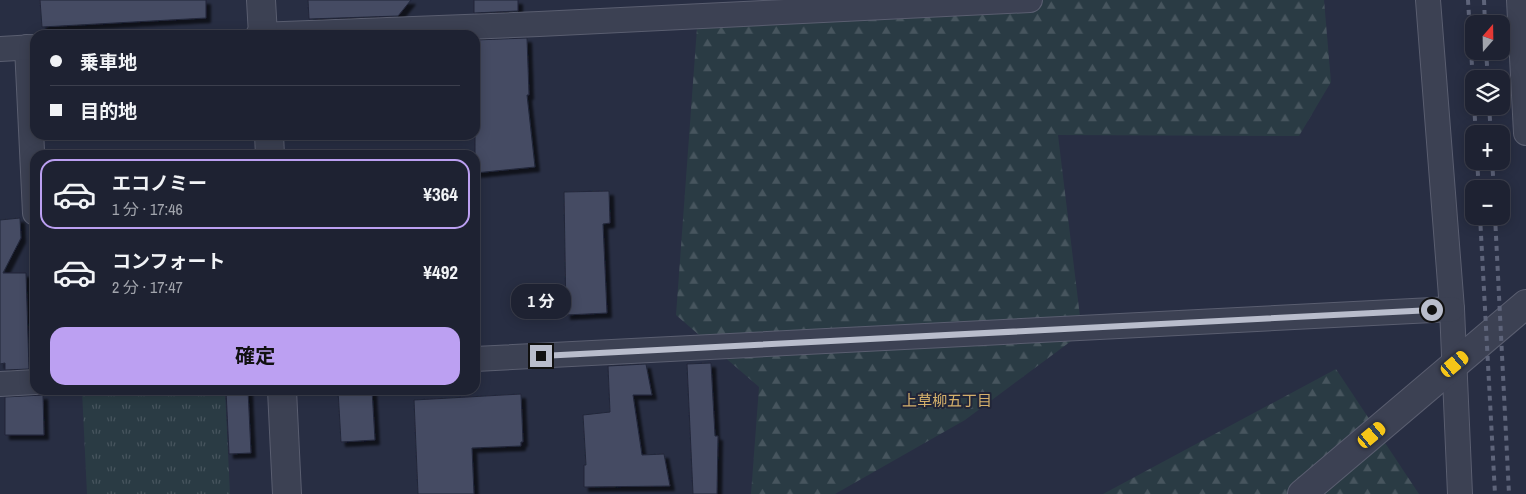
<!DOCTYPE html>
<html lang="ja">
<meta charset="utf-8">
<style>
body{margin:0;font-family:"Archivo Narrow","Noto Sans JP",sans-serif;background:#2b2f3e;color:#f1f3f6;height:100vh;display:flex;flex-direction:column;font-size:19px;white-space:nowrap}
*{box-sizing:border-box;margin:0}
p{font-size:16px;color:#a1a4ac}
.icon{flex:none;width:28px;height:28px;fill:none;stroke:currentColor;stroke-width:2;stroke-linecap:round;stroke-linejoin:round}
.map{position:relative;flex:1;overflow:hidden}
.details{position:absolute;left:30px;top:150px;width:450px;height:245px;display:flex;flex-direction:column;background:#1e2232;border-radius:15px;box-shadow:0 2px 12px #0003,0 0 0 1px #3c3f4d}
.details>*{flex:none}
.hud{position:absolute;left:30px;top:30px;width:450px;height:110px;border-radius:15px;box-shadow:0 2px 12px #0003,0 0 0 1px #3c3f4d;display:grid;align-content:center;height:110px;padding:0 20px;background:#1e2232}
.needle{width:32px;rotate:20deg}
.fabs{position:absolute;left:1465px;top:15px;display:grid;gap:10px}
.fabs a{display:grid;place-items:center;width:45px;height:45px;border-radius:10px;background:#1e2232;box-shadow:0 2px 12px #0003,0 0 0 1px #3c3f4d;font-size:25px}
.end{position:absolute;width:22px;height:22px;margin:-11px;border:6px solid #b9bdcc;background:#111;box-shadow:0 0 0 2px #111}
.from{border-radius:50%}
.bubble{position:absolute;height:35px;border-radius:15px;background:#1e2232;box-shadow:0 2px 12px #0003,0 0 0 1px #3c3f4d;font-size:16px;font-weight:700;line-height:35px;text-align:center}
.car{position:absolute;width:15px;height:30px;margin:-15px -8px;border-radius:6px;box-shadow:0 0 4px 1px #0007;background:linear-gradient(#f5c518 24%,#345 0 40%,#f5c518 0 76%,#345 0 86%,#f5c518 0)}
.hud b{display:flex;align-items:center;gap:18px;height:48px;font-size:19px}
.hud b+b{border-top:1px solid #3c3f4d}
.hud i{width:12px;height:12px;background:#f1f3f6}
ul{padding:9px 0 0;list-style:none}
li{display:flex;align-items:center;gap:15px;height:70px;margin:0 10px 8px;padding:0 10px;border:2px solid transparent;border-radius:15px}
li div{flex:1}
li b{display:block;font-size:19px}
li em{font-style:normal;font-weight:700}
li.selected{border-color:#bca0f2}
li>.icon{width:45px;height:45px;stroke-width:1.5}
.button{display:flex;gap:10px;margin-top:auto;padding:10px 20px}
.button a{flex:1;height:58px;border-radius:15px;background:#bca0f2;color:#111;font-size:20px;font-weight:700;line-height:58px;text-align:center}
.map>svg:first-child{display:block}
.forest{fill:url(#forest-firs)}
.park{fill:url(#park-tufts)}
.building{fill:#444b63;stroke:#23273a;filter:url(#shadow)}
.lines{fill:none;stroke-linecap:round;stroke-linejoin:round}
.minor-casing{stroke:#5a5e70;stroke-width:26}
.tertiary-casing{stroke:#5a5e70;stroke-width:30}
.minor{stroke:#3c4153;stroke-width:24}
.tertiary{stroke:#3c4153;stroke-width:28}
.rail{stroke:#5e647a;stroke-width:4;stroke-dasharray:5 5;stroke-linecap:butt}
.route{stroke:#b9bdcc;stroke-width:6}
.labels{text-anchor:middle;stroke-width:4;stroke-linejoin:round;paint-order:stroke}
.neighbourhood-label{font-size:15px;fill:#d5b06b;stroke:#212538}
</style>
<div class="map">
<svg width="1526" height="494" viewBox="0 0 1526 494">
<defs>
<pattern id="forest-firs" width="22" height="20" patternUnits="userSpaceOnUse" patternTransform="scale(1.25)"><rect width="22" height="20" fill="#2a3b44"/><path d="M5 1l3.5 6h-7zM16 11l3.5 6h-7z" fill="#47555e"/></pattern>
<pattern id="park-tufts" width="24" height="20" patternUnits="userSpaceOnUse" patternTransform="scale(1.25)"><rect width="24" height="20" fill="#2a3b44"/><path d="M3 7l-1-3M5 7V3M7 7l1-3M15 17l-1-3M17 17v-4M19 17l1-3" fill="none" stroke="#47555e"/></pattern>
<filter id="shadow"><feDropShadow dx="4.5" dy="4.5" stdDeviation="1" flood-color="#0009"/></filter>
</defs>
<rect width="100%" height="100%" fill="#282e43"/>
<g class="forest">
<path d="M817,0H1324L1331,82L1299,136L1058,135L1082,333L965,420L835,494H751L759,387L676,315L698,14Z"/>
<path d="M1336,369L1419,494H1103Z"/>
</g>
<path class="park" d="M112,390H225L230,494H87L82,391Z"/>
<g class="building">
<path d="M40,0H206V18L42,27Z"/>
<path d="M308,0H411L398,16L309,19Z"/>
<path d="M474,0H518V11L474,13Z"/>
<path d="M527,38L529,95H527L535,167L475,173V127H478L475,40Z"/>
<path d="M609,191L610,223L603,224L607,313L566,315L564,192Z"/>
<path d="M20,218L21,238L3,273H26L29,369L5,370V363L0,364V220Z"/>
<path d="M711,363L715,436H718L717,494H693L687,364Z"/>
<path d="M646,364L652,395H633L642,455L664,454L670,486L584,487V465H586L583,415L610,412L608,366Z"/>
<path d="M226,390H248L251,453L229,454Z"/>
<path d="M338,390H372L375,440L341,442Z"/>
<path d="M521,394L523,442H521V446L472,448L474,494H418L414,400Z"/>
<path d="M43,395L44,435H5V397Z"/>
</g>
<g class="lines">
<defs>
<g id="minor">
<path d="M1428,0L1452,309L1460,494"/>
<path d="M1519,0L1526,133"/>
<path d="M258,35L539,24L1030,0"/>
<path d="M27,47L35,213"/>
<path d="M0,49L35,47"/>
<path d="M475,359L1452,309"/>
<path d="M0,384L35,382"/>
</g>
<g id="tertiary">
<path d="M261,0L263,35"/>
<path d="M269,135L270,155"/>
<path d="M282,390L287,494"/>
<path d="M1302,494L1526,304"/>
</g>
</defs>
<use href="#minor" class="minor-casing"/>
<use href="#tertiary" class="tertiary-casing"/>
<use href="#minor" class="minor"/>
<use href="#tertiary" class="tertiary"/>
<g class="rail">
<path d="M1468,0L1474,99"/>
<path d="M1484,0L1485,24"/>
<path d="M1486,51L1488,79"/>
<path d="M1474,106L1476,134"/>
<path d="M1489,106L1491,134"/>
<path d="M1477,161L1479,189"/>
<path d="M1492,161L1494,189"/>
<path d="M1480,216L1495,494"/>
<path d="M1495,216L1509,494"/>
</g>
</g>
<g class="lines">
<path class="route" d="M541,356L1432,310"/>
</g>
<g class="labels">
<g class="neighbourhood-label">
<text x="947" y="406">上草柳五丁目</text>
</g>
</g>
</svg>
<div class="fabs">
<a><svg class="needle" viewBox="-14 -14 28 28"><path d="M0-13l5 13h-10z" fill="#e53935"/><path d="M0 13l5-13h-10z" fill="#a1a4ac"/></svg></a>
<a><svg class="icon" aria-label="layers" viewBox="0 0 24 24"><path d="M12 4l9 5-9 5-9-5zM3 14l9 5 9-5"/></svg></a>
<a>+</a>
<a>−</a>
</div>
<i class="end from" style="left:1432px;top:310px"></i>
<i class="end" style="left:541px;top:356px"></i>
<div class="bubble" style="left:511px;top:284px;width:60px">1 分</div>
<i class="car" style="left:1455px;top:364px;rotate:50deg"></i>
<i class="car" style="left:1372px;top:435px;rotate:50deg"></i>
<div class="hud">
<b><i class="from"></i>乗車地</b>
<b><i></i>目的地</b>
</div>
<section class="details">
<ul>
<li class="selected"><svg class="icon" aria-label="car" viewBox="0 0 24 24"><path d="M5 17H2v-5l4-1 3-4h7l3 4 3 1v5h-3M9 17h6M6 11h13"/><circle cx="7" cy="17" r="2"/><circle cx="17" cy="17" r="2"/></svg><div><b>エコノミー</b><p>1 分 · 17:46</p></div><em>¥364</em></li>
<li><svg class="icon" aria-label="car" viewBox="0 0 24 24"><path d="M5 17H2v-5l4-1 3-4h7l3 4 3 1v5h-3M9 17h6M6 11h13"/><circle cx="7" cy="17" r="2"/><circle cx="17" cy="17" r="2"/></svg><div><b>コンフォート</b><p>2 分 · 17:47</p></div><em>¥492</em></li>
</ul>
<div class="button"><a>確定</a></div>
</section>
</div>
